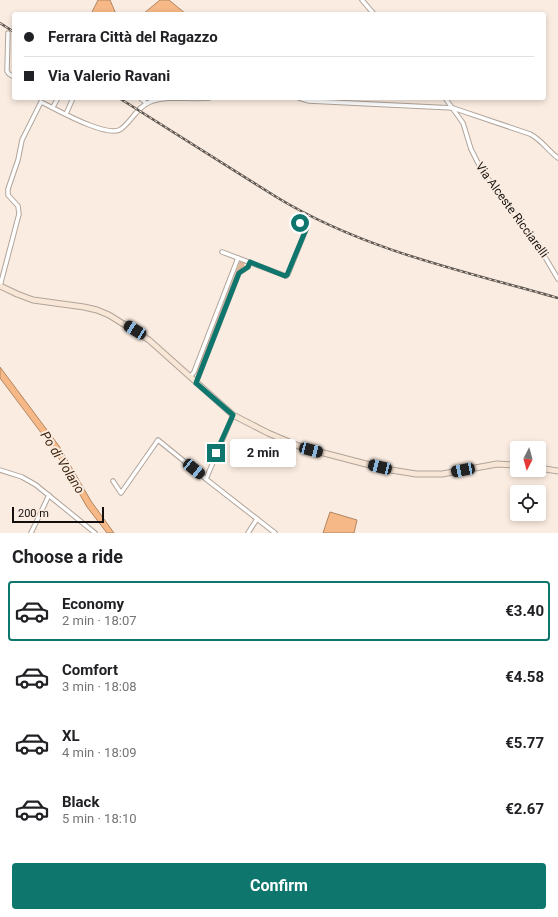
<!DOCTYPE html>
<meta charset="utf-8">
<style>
body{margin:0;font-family:Roboto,sans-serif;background:#f6f6f6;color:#202124;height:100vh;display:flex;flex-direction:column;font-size:15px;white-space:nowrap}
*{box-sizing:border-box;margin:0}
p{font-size:13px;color:#757577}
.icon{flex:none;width:22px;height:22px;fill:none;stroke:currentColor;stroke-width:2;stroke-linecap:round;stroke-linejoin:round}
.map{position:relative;height:533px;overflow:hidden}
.drawer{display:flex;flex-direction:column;background:#fff;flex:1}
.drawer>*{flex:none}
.hud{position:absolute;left:12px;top:12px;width:534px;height:88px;border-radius:4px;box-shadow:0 2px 6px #0003;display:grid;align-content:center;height:88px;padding:0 12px;background:#fff}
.needle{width:26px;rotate:186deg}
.controls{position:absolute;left:510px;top:441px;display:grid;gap:8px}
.controls a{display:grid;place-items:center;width:36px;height:36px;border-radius:4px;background:#fff;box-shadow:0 2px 6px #0003;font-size:20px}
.scale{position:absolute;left:12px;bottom:10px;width:92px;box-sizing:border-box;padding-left:4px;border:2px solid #140f0c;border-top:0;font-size:11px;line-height:14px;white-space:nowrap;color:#140f0c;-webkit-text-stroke:3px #faece1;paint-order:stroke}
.end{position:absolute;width:18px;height:18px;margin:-9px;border:5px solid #0f766e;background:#fff;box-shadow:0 0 0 2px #fff}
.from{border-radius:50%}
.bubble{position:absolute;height:28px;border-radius:4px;background:#fff;box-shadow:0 2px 6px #0003;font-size:13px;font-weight:700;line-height:28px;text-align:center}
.car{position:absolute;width:12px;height:24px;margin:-12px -6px;border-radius:5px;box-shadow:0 0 3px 1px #0007;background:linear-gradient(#222 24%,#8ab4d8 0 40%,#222 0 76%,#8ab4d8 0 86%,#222 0)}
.hud b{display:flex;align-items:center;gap:14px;height:38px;font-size:15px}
.hud b+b{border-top:1px solid #e0e0e0}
.hud i{width:10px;height:10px;background:#202124}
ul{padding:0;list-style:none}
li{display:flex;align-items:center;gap:12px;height:60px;margin:0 8px 6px;padding:0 4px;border:2px solid transparent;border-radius:4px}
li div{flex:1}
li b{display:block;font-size:15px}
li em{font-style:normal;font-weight:700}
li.on{border-color:#0f766e}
li>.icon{width:36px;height:36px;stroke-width:1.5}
h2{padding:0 12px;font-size:18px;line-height:48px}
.cta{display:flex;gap:8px;margin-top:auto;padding:8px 12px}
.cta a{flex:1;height:46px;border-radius:4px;background:#0f766e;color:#fff;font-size:16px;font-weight:700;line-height:46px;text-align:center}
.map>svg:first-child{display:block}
.green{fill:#ddb799}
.water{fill:#f5b886;stroke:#b28561}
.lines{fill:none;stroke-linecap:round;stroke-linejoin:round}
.minor-casing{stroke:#b1a49a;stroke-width:5.5}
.secondary-casing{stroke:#b1a49a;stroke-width:7}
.minor{stroke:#fff;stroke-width:3.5}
.secondary{stroke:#f8e6d6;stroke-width:5}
.rail-casing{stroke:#5f5751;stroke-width:2.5}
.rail{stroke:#faece1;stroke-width:1;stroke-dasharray:3;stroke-linecap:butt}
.route{stroke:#0f766e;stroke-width:5}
.labels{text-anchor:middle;stroke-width:4;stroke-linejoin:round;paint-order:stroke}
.street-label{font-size:12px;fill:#140f0c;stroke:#faece1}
.water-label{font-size:13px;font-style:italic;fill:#3e250f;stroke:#faece1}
</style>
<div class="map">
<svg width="558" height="533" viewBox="0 0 558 533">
<rect width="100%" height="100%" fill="#faece1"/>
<path class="green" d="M240,261L245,263L243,268L239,272L199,374L196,373Z"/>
<g class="water">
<path d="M98,0H110L116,14H91Z"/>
<path d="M160,0H169L186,14H143Z"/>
<path d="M0,367L59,446L91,501L114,533H107L87,507L54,450L0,378Z"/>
<path d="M330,512L357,520L354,533H323Z"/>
</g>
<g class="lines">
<defs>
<g id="minor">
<path d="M362,0L374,14"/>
<path d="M8,33L7,71L9,74L14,77"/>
<path d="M140,98L146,103"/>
<path d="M299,98L309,101L453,108"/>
<path d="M445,98L463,123L471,149L481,169L542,252L558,279"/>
<path d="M41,102C56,109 108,139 121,129C132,121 137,107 150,102C168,95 190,100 209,98"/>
<path d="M53,107L58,98"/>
<path d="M453,108L530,134C542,140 548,151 558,158"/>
<path d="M66,114L73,98"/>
<path d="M222,252L286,276L288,274L307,227L300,223"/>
<path d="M0,286L19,214L18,206L8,195V189L18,160L22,140L41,102"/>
<path d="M190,377L194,372L238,258"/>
<path d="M196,383L239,273L248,267L250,262"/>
<path d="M233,415L206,479L275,533"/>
<path d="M0,470L22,477L36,485L95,533"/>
<path d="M113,481L121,493L158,440L206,479"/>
<path d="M31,533L49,495"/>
<path d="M248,533L257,519"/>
</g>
<g id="secondary">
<path d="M0,286L17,294L33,300L84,307L97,310L109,315L149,340L233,415L268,433L301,447L385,469L416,474H442L497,464L517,465"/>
<path d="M539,468L558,471"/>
</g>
</defs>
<use href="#minor" class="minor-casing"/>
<use href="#secondary" class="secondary-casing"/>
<use href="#minor" class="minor"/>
<use href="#secondary" class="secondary"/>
<defs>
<g id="rail">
<path d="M0,23L14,32"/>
<path d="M119,98L278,198C364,250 463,271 558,298"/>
</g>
</defs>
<use href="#rail" class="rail-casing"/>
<use href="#rail" class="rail"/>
</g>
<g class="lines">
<path class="route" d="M216,453L233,415L196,383L239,273L248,267L250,262L285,276L287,275L307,227L300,223"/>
</g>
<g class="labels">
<g class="street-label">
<text transform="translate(512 210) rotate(54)" y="4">Via Alceste Ricciarelli</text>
</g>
<g class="water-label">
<text transform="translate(63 462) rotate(58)" y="5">Po di Volano</text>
</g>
</g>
</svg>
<div class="controls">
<a><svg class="needle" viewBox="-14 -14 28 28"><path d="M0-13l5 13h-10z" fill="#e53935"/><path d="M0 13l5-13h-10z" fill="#757577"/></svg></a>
<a><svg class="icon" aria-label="locate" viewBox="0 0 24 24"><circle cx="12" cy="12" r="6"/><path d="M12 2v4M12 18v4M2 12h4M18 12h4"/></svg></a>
</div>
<div class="scale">200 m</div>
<i class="end from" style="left:300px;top:223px"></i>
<i class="end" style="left:216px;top:453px"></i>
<div class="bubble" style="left:230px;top:439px;width:66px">2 min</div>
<i class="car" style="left:135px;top:330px;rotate:302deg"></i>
<i class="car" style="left:311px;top:450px;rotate:105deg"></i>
<i class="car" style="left:380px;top:467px;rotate:284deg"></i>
<i class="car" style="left:194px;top:469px;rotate:129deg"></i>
<i class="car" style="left:463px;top:470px;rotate:259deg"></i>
<div class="hud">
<b><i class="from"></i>Ferrara Città del Ragazzo</b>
<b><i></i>Via Valerio Ravani</b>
</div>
</div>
<section class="drawer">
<h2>Choose a ride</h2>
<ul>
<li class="on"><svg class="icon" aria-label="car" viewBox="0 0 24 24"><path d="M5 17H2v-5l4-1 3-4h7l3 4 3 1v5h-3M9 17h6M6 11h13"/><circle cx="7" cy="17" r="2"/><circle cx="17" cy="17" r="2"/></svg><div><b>Economy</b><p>2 min · 18:07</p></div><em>€3.40</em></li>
<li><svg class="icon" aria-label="car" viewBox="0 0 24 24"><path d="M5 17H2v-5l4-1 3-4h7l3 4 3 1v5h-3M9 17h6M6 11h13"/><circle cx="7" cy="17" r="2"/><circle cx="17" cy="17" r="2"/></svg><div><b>Comfort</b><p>3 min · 18:08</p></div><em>€4.58</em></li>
<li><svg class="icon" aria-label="car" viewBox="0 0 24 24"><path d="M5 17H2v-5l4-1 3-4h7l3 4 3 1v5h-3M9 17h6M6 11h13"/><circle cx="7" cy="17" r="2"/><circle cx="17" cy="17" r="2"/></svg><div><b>XL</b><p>4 min · 18:09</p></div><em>€5.77</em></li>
<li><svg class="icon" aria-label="car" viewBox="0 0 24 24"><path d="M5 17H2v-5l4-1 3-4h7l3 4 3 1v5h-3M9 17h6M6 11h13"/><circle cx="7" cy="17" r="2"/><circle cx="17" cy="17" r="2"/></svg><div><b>Black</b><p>5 min · 18:10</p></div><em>€2.67</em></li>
</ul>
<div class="cta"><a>Confirm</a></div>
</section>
